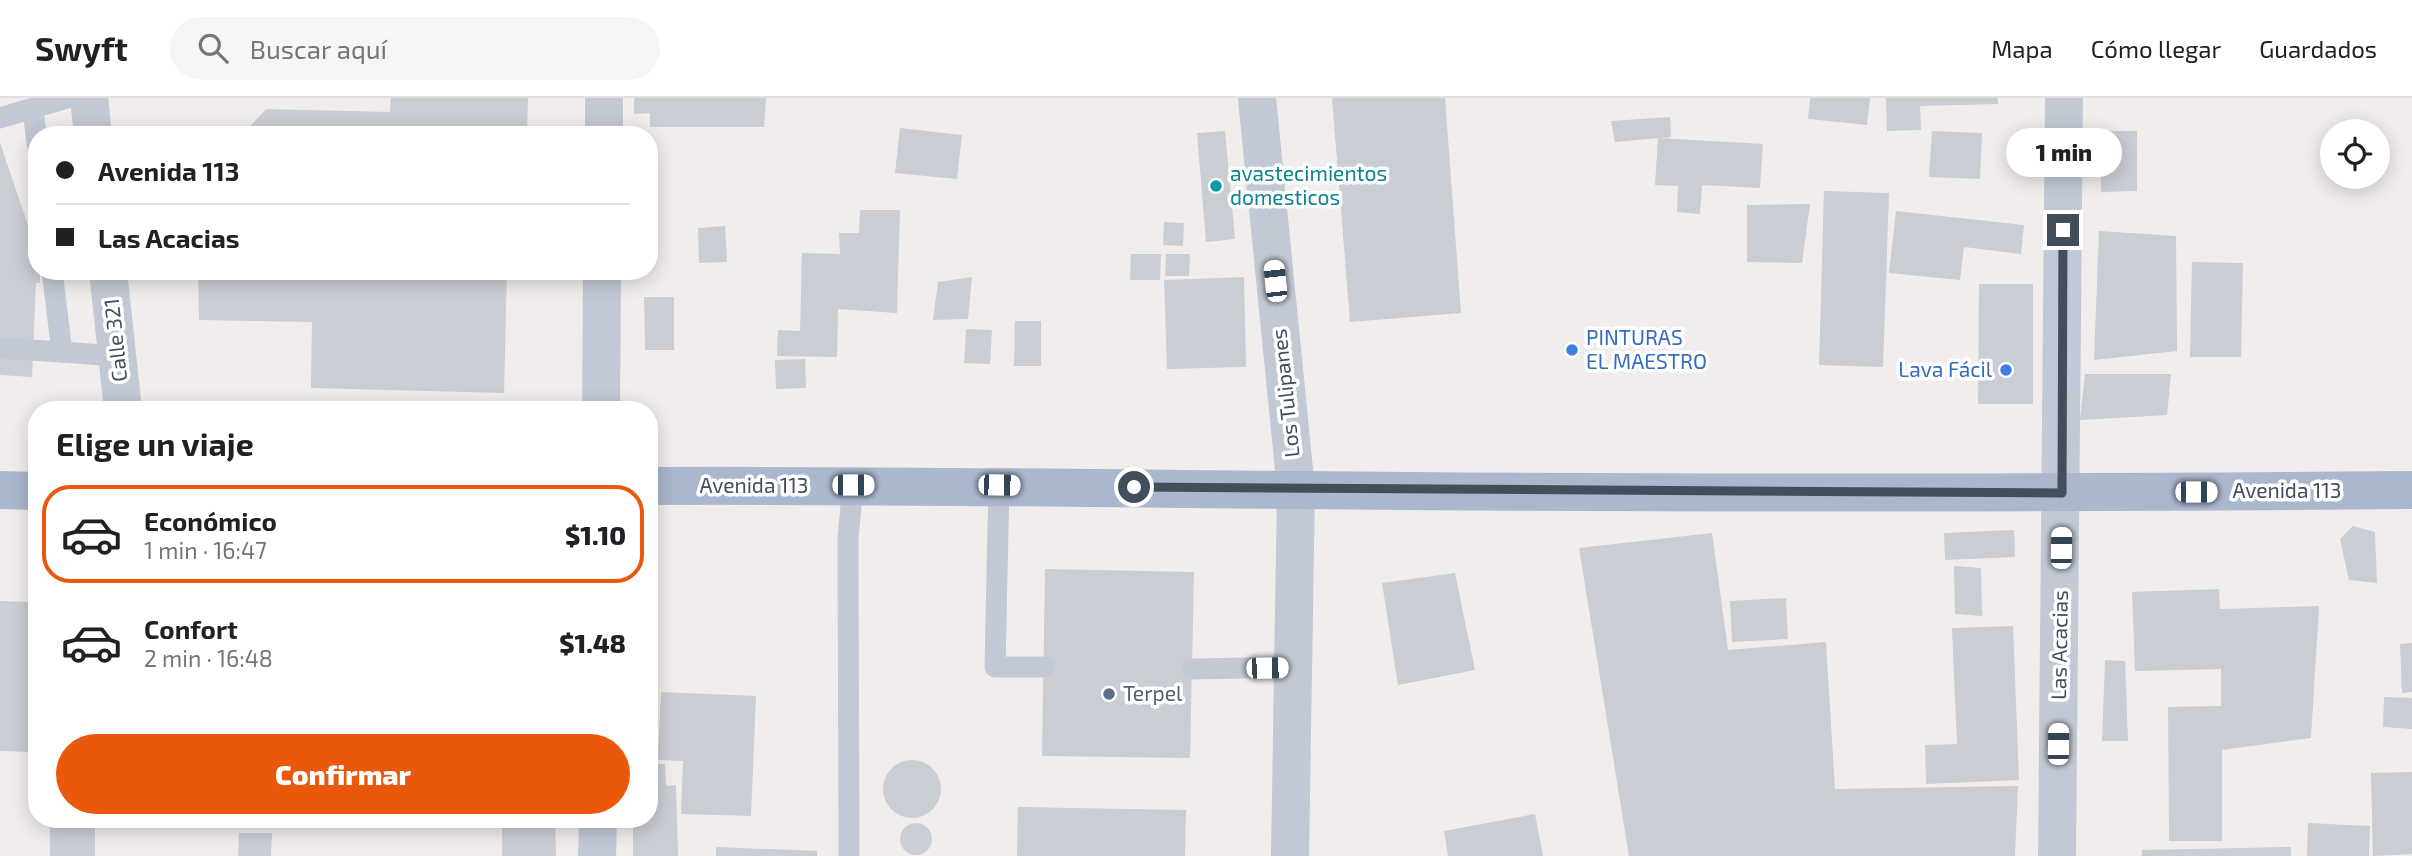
<!DOCTYPE html>
<html lang="es">
<meta charset="utf-8">
<style>
body{margin:0;font-family:"Exo 2",sans-serif;background:#f6f6f6;color:#202124;height:100vh;display:flex;flex-direction:column;font-size:26px;white-space:nowrap}
*{box-sizing:border-box;margin:0}
p{font-size:23px;color:#757577}
.icon{flex:none;width:38px;height:38px;fill:none;stroke:currentColor;stroke-width:2;stroke-linecap:round;stroke-linejoin:round}
.map{position:relative;flex:1;overflow:hidden}
.panel{position:absolute;left:28px;top:303px;width:630px;height:427px;display:flex;flex-direction:column;background:#fff;border-radius:28px;box-shadow:0 4px 18px #0003}
.panel>*{flex:none}
.guide{position:absolute;left:28px;top:28px;width:630px;height:154px;border-radius:28px;box-shadow:0 4px 18px #0003;display:grid;align-content:center;height:154px;padding:0 28px;background:#fff}
.controls{position:absolute;left:2320px;top:21px;display:grid;gap:14px}
.controls a{display:grid;place-items:center;width:70px;height:70px;border-radius:50%;background:#fff;box-shadow:0 4px 18px #0003;font-size:35px}
.end{position:absolute;width:32px;height:32px;margin:-16px;border:9px solid #444d5b;background:#fff;box-shadow:0 0 0 4px #fff}
.from{border-radius:50%}
.bubble{position:absolute;height:49px;border-radius:24px;background:#fff;box-shadow:0 4px 18px #0003;font-size:23px;font-weight:800;line-height:49px;text-align:center}
.car{position:absolute;width:21px;height:42px;margin:-21px -10px;border-radius:9px;box-shadow:0 0 5px 2px #0007;background:linear-gradient(#fff 24%,#345 0 40%,#fff 0 76%,#345 0 86%,#fff 0)}
.guide b{display:flex;align-items:center;gap:24px;height:66px;font-size:26px}
.guide b+b{border-top:2px solid #e0e0e0}
.guide i{width:18px;height:18px;background:#202124}
ul{padding:0;list-style:none}
li{display:flex;align-items:center;gap:21px;height:98px;margin:0 14px 10px;padding:0 14px;border:4px solid transparent;border-radius:28px}
li div{flex:1}
li b{display:block;font-size:26px}
li em{font-style:normal;font-weight:800}
li.active{border-color:#ea580c}
li>.icon{width:63px;height:63px;stroke-width:1.5}
h2{padding:0 28px;font-size:32px;line-height:84px}
.button{display:flex;gap:14px;margin-top:auto;padding:14px 28px}
.button a{flex:1;height:80px;border-radius:42px;background:#ea580c;color:#fff;font-size:28px;font-weight:800;line-height:80px;text-align:center}
header{display:flex;align-items:center;gap:42px;box-sizing:border-box;height:98px;padding:0 35px;background:#fff;border-bottom:2px solid #e0e0e0}
header strong{font-size:33px}
nav{display:flex;gap:38px;margin-inline-start:auto;font-size:24px}
.search{width:490px;height:63px;background:#f6f6f6;display:flex;align-items:center;gap:18px;box-sizing:border-box;padding:0 24px;border-radius:38px;color:#757577;font-size:26px}
.map>svg:first-child{display:block}
.building{fill:#cbcdd5}
.lines{fill:none;stroke-linecap:round;stroke-linejoin:round}
.lane{stroke:#c2c9d5;stroke-width:21}
.street{stroke:#c2c9d5;stroke-width:38}
.primary{stroke:#abb7cd;stroke-width:38}
.route{stroke:#444d5b;stroke-width:9}
.culture-dot{fill:#0f9aa8;stroke:#fff;stroke-width:2.5}
.shop-dot{fill:#3f7fe0;stroke:#fff;stroke-width:2.5}
.service-dot{fill:#5c6f8a;stroke:#fff;stroke-width:2.5}
.labels{text-anchor:middle;stroke-width:7;stroke-linejoin:round;paint-order:stroke}
.culture-label{font-size:21px;fill:#0d838f;stroke:#fff;text-anchor:start}
.shop-label{font-size:21px;fill:#366cbe;stroke:#fff;text-anchor:start}
.street-label{font-size:21px;fill:#444d5b;stroke:#fff}
.service-label{font-size:21px;fill:#4e5e75;stroke:#fff;text-anchor:start}
</style>
<header>
<strong>Swyft</strong>
<div class="search"><svg class="icon" aria-label="search" viewBox="0 0 24 24"><circle cx="10" cy="10" r="6"/><path d="M15 15l6 6"/></svg>Buscar aquí</div>
<nav><a>Mapa</a><a>Cómo llegar</a><a>Guardados</a></nav>
</header>
<div class="map">
<svg width="2412" height="758" viewBox="0 0 2412 758">
<rect width="100%" height="100%" fill="#f0edec"/>
<g class="building">
<path d="M391,0H528L527,37H242L266,11L390,14Z"/>
<path d="M634,0H766L764,29H650V15L634,16Z"/>
<path d="M1332,0H1445L1461,215L1350,224Z"/>
<path d="M1810,0H1870L1867,27L1808,21Z"/>
<path d="M1886,0H1998V6L1920,8L1921,32L1887,33Z"/>
<path d="M1670,19L1671,39L1615,44L1611,23Z"/>
<path d="M900,30L962,37L957,81L895,75Z"/>
<path d="M1225,33L1235,141L1206,144L1197,35Z"/>
<path d="M1932,33L1982,35L1980,81L1929,79Z"/>
<path d="M2100,33H2137V93L2101,94Z"/>
<path d="M1658,40L1763,46L1760,90L1702,87L1700,116L1677,114L1678,88L1655,87Z"/>
<path d="M0,45L30,133H37V173H40V185H36L32,279L0,277Z"/>
<path d="M1824,93L1889,95L1883,269L1819,267Z"/>
<path d="M1810,106L1802,165L1747,164V107Z"/>
<path d="M860,112H900L897,215L838,211L837,259L777,258L778,232L800,233L802,155L840,156L839,135H859Z"/>
<path d="M1896,113L2024,127L2021,156L1964,149L1960,182L1889,175Z"/>
<path d="M1164,124L1184,125L1183,148L1163,147Z"/>
<path d="M725,128L727,164L699,165L698,130Z"/>
<path d="M2099,133L2176,138L2177,253L2094,262Z"/>
<path d="M1131,156H1161L1160,182H1130Z"/>
<path d="M1166,156H1190L1189,178H1165Z"/>
<path d="M2192,164L2243,165L2241,259H2190Z"/>
<path d="M198,173H507L504,295L311,290L312,224L199,222Z"/>
<path d="M972,179L968,221L933,222L938,184Z"/>
<path d="M1244,179L1246,269L1167,271L1164,182Z"/>
<path d="M1979,186H2033V306H1978Z"/>
<path d="M644,199H674V252H645Z"/>
<path d="M1015,223H1041V268H1014Z"/>
<path d="M966,231L992,232L990,266L964,265Z"/>
<path d="M805,261L806,290L776,291L775,262Z"/>
<path d="M2085,276H2171L2167,317L2080,322Z"/>
<path d="M2353,428L2375,434L2377,485L2349,482L2340,441Z"/>
<path d="M2014,432L2015,459L1945,462L1944,435Z"/>
<path d="M1712,435L1728,552L1826,544L1835,691L2018,688L2015,758H1629L1579,450Z"/>
<path d="M1954,468L1981,470L1982,518L1955,516Z"/>
<path d="M1045,471L1194,474L1190,660L1042,658Z"/>
<path d="M1455,475L1475,572L1398,587L1382,485Z"/>
<path d="M2219,491L2220,511L2319,508L2311,640L2222,652V743H2169L2168,609L2221,608V571L2135,573L2132,494Z"/>
<path d="M1786,500L1788,541L1732,544L1730,503Z"/>
<path d="M0,503L33,504L30,654L0,653Z"/>
<path d="M2013,528L2019,682L1926,686L1925,647L1957,646L1952,530Z"/>
<path d="M2412,545V594L2402,595L2400,546Z"/>
<path d="M2105,562L2125,563L2128,643H2102Z"/>
<path d="M661,594L756,598L751,718L681,716L683,663L658,662Z"/>
<path d="M2384,599L2412,600V631L2383,629Z"/>
<circle cx="912" cy="691" r="29"/>
<path d="M649,666H665L666,688L676,687L678,758H633V721H649Z"/>
<path d="M2412,674V756L2373,758L2371,675Z"/>
<path d="M1018,709L1186,712L1185,758H1017Z"/>
<path d="M1535,716L1543,758H1448L1444,733Z"/>
<rect x="50" y="721" width="45" height="37"/>
<path d="M502,721H555L556,758H502Z"/>
<path d="M2308,725L2370,728L2369,758H2307Z"/>
<circle cx="916" cy="741" r="16"/>
<path d="M239,735H272L271,758H238Z"/>
<path d="M716,749L817,753V758H716Z"/>
<path d="M2291,749V758H2142V752Z"/>
</g>
<g class="lines">
<g class="lane">
<path d="M33,11L37,46"/>
<path d="M0,20L67,0"/>
<path d="M52,173L62,254L117,258"/>
<path d="M0,250L62,254"/>
<path d="M999,386L995,569H1044"/>
<path d="M1192,571L1292,569"/>
<path d="M849,758L848,440L853,387"/>
</g>
<g class="street">
<path d="M89,0L93,37"/>
<path d="M1257,0L1296,392L1290,758"/>
<path d="M604,37V0"/>
<path d="M108,173L123,312"/>
<path d="M601,312L602,173"/>
<path d="M597,758L598,721"/>
<path d="M2057,758L2064,0"/>
</g>
<g class="primary">
<path d="M649,388C865,387 1080,390 1296,392C1668,396 2040,395 2412,392"/>
<path d="M0,392L37,393"/>
</g>
</g>
<g class="lines">
<path class="route" d="M1134,389L2062,395L2063,132"/>
</g>
<circle class="culture-dot" cx="1216" cy="88" r="7"/>
<g class="shop-dot">
<circle cx="1572" cy="252" r="7"/>
<circle cx="2006" cy="272" r="7"/>
</g>
<circle class="service-dot" cx="1109" cy="596" r="7"/>
<g class="labels">
<g class="culture-label">
<text x="1230" y="83">avastecimientos<tspan x="1230" dy="24">domesticos</tspan></text>
</g>
<g class="shop-label">
<text x="1586" y="247">PINTURAS<tspan x="1586" dy="24">EL MAESTRO</tspan></text>
<text x="1992" y="279" text-anchor="end">Lava Fácil</text>
</g>
<g class="street-label">
<text transform="translate(116 242) rotate(-96)" y="7">Calle 321</text>
<text transform="translate(1286 295) rotate(-96)" y="7">Los Tulipanes</text>
<text x="754" y="395">Avenida 113</text>
<text x="2287" y="400">Avenida 113</text>
<text transform="translate(2060 547) rotate(-89)" y="7">Las Acacias</text>
</g>
<g class="service-label">
<text x="1123" y="603">Terpel</text>
</g>
</g>
</svg>
<div class="controls">
<a><svg class="icon" aria-label="locate" viewBox="0 0 24 24"><circle cx="12" cy="12" r="6"/><path d="M12 2v4M12 18v4M2 12h4M18 12h4"/></svg></a>
</div>
<i class="end from" style="left:1134px;top:389px"></i>
<i class="end" style="left:2063px;top:132px"></i>
<div class="bubble" style="left:2006px;top:30px;width:116px">1 min</div>
<i class="car" style="left:1275px;top:183px;rotate:354deg"></i>
<i class="car" style="left:853px;top:387px;rotate:90deg"></i>
<i class="car" style="left:999px;top:387px;rotate:91deg"></i>
<i class="car" style="left:2196px;top:394px;rotate:90deg"></i>
<i class="car" style="left:2061px;top:450px;rotate:1deg"></i>
<i class="car" style="left:1267px;top:570px;rotate:89deg"></i>
<i class="car" style="left:2058px;top:646px;rotate:1deg"></i>
<div class="guide">
<b><i class="from"></i>Avenida 113</b>
<b><i></i>Las Acacias</b>
</div>
<section class="panel">
<h2>Elige un viaje</h2>
<ul>
<li class="active"><svg class="icon" aria-label="car" viewBox="0 0 24 24"><path d="M5 17H2v-5l4-1 3-4h7l3 4 3 1v5h-3M9 17h6M6 11h13"/><circle cx="7" cy="17" r="2"/><circle cx="17" cy="17" r="2"/></svg><div><b>Económico</b><p>1 min · 16:47</p></div><em>$1.10</em></li>
<li><svg class="icon" aria-label="car" viewBox="0 0 24 24"><path d="M5 17H2v-5l4-1 3-4h7l3 4 3 1v5h-3M9 17h6M6 11h13"/><circle cx="7" cy="17" r="2"/><circle cx="17" cy="17" r="2"/></svg><div><b>Confort</b><p>2 min · 16:48</p></div><em>$1.48</em></li>
</ul>
<div class="button"><a>Confirmar</a></div>
</section>
</div>
